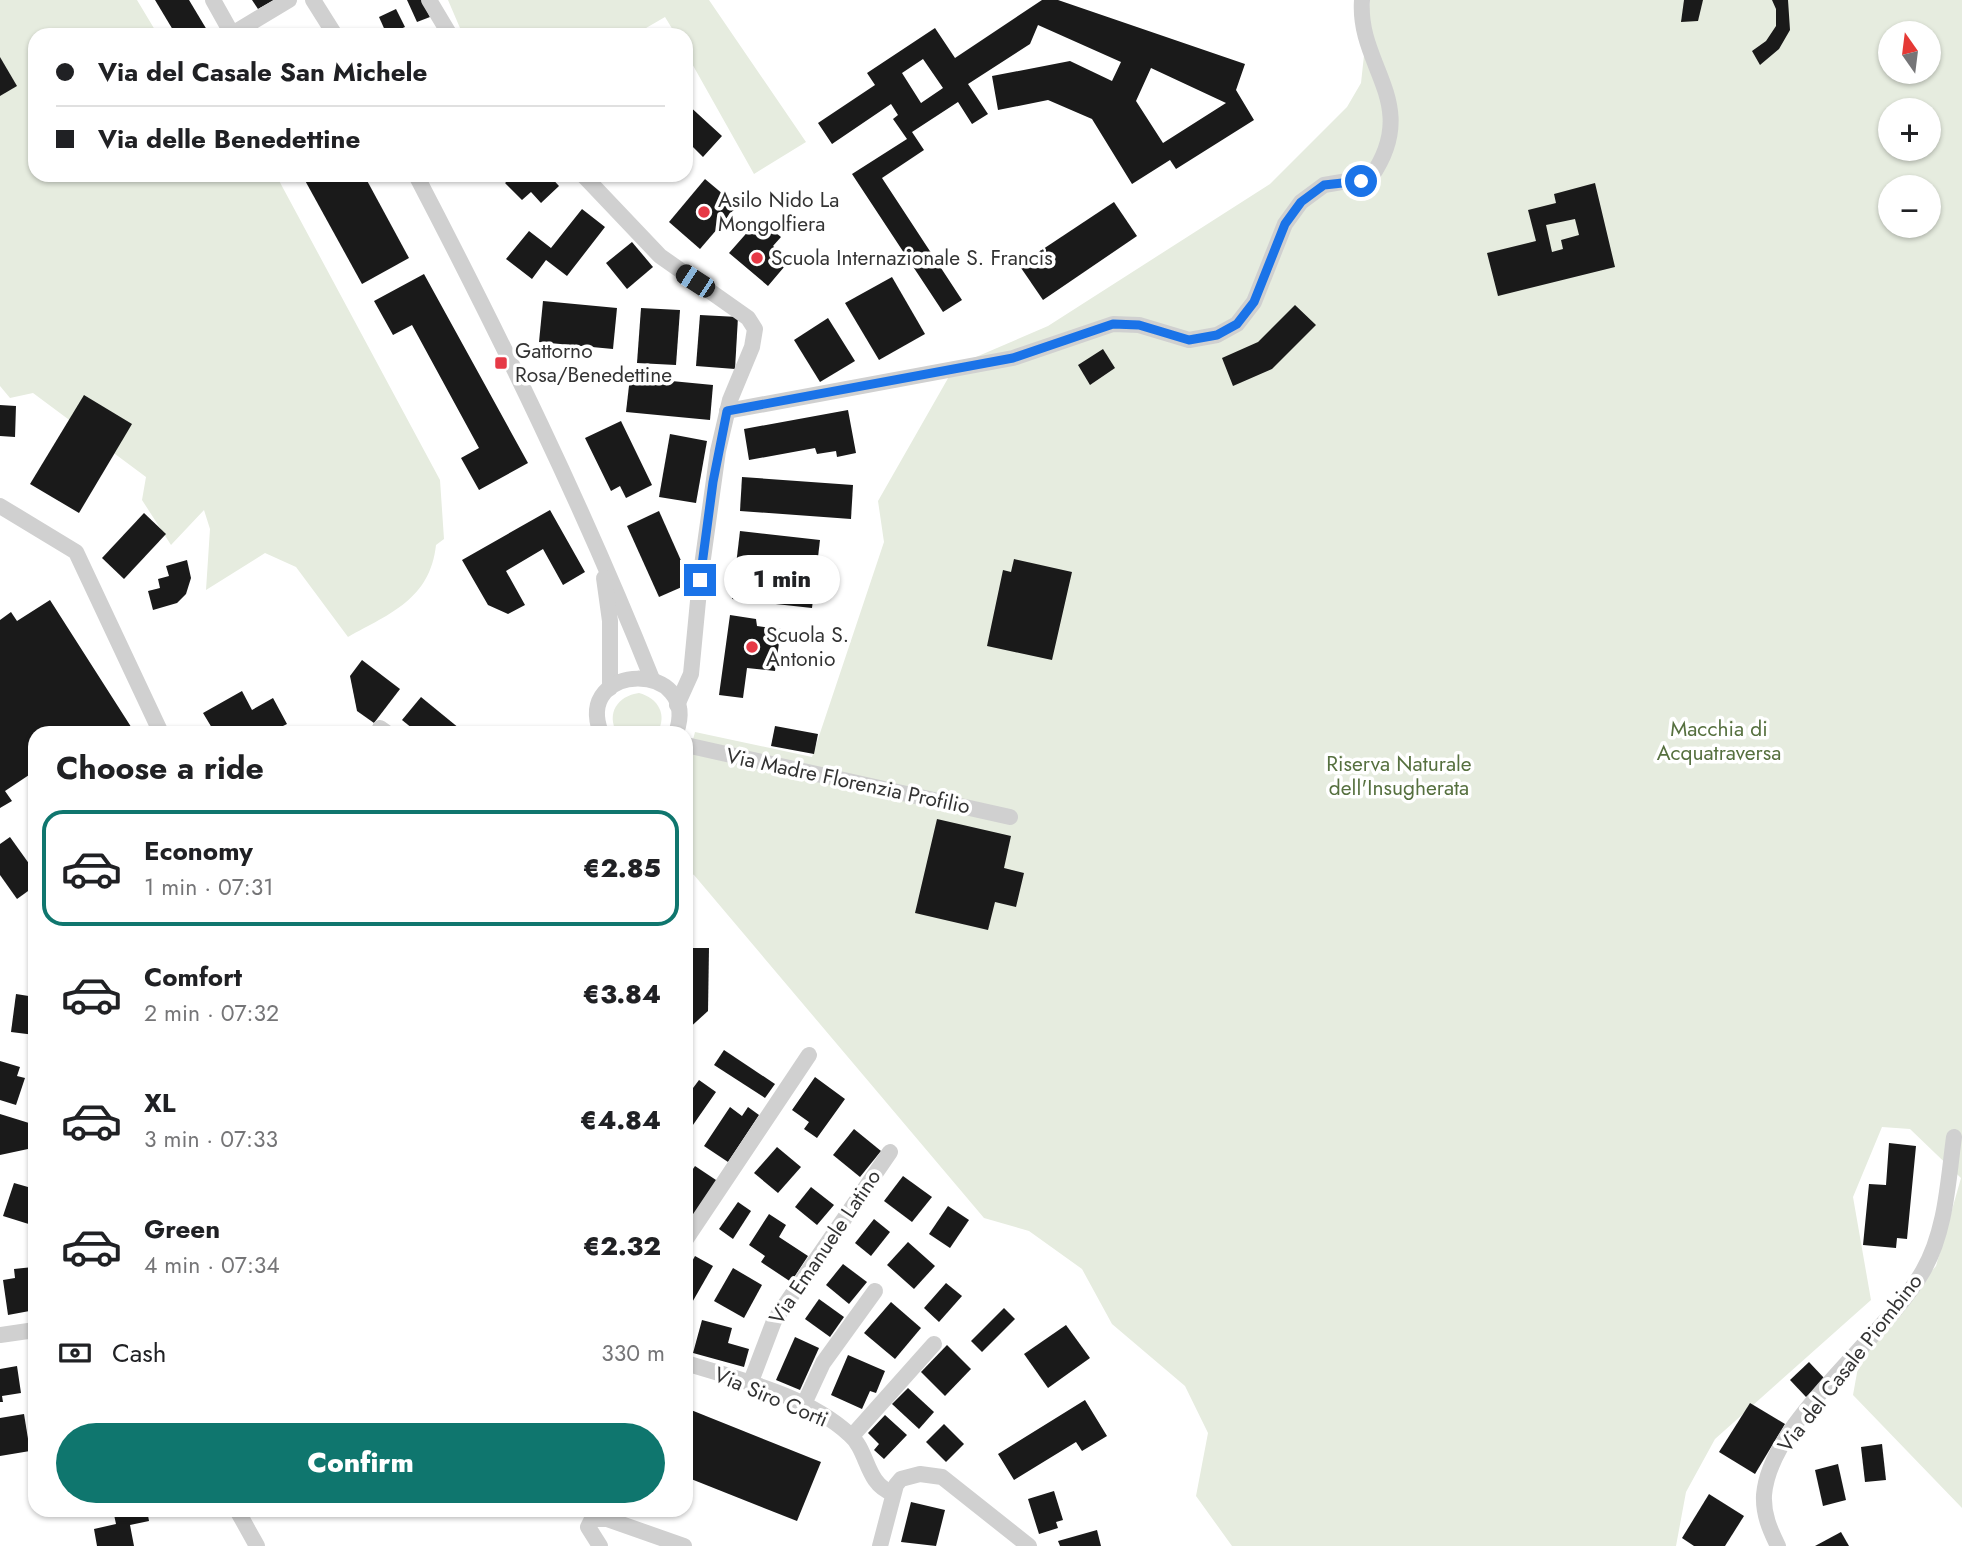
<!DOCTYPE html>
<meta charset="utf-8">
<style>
body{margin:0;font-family:Jost,sans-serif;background:#f6f6f6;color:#202124;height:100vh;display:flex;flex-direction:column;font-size:26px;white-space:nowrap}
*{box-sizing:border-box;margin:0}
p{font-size:23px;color:#757577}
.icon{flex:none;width:38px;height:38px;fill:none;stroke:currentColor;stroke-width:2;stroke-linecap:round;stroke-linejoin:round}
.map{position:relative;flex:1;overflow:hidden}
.sheet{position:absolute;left:28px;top:726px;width:665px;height:791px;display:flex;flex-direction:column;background:#fff;border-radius:21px;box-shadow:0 2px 5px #0004}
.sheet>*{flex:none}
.hud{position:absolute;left:28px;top:28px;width:665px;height:154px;border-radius:21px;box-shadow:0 2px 5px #0004;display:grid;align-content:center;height:154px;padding:0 28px;background:#fff}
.needle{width:46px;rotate:346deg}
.controls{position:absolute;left:1878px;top:21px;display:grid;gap:14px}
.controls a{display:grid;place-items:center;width:63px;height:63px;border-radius:50%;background:#fff;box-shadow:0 2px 5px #0004;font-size:35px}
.end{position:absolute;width:32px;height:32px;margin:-16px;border:9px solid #1a73e8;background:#fff;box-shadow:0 0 0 4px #fff}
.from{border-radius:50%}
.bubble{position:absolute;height:49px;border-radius:24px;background:#fff;box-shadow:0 2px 5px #0004;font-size:23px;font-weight:800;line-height:49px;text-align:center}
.car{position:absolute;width:21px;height:42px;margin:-21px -10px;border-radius:9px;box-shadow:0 0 5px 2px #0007;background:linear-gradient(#222 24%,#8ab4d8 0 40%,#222 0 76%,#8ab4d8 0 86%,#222 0)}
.hud b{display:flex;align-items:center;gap:24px;height:66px;font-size:26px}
.hud b+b{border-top:2px solid #e0e0e0}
.hud i{width:18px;height:18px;background:#202124}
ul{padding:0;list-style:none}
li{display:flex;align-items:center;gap:21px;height:116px;margin:0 14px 10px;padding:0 14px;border:4px solid transparent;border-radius:21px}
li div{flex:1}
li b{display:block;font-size:26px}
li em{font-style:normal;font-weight:800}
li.selected{border-color:#0f766e}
li>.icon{width:63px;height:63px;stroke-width:1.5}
h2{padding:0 28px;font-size:32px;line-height:84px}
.pay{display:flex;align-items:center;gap:18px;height:77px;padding:0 28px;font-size:26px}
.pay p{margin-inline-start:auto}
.cta{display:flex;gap:14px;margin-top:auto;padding:14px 28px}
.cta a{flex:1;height:80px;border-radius:42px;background:#0f766e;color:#fff;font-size:28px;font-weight:800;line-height:80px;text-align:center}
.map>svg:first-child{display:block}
.green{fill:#e6ecdf;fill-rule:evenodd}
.building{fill:#1a1a1a;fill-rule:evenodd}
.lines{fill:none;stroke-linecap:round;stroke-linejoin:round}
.minor{stroke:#d0d0d0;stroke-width:16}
.route{stroke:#1a73e8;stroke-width:9}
.poi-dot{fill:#e63946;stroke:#fff;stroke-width:2.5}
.labels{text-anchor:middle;stroke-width:7;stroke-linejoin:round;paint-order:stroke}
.poi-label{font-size:21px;fill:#333;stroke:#fff;text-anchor:start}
.park-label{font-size:21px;fill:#56703f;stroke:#fff}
.street-label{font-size:21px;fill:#333;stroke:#fff}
</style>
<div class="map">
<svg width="1962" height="1546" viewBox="0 0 1962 1546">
<rect width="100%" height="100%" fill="#fff"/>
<g class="green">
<path d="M0,0H137L158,35H35V175H276L440,480L444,539L436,545C430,599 391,613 348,637L296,567L265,553L206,590L210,529L204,510L171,545L142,500L146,477L33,393L10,398L0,386Z"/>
<path d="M448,0H709L806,142L754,174L686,53V35H676L665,17L634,35H463Z"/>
<path d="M1370,0H1962V1508L1853,1395L1860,1356L1936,1266L1961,1178L1910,1129L1882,1127L1853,1197L1871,1300L1715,1439L1686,1492L1676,1546H1232L1196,1496L1208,1433L1185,1386L1112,1324L1082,1269L1029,1231L984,1218L694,875L686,871V766L695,732L812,757L884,542L878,501L955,366L1048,326L1270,184L1347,107L1361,83ZM1890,33H1928V72H1890ZM1890,110H1928V149H1890ZM1890,187H1928V226H1890Z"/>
<path d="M639,693C658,698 668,715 657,733H617C606,714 617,696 639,693Z"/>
</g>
<g class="building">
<path d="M155,0H189L210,35H176Z"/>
<path d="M252,0H274L258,9Z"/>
<path d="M407,0H422L430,17L417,22Z"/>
<path d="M1042,0H1058L1245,64L1236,90L1254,120L1176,169L1170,160L1132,184L1092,119L1048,100L998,110L992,76L1070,61L1112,81L1121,62L1038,25L1030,44L968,84L988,114L972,124L958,102L912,132L924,150L882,178L962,300L943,312L852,174L907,139L893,119L898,115L891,104L832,144L818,123L875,85L867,73L935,28L955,58ZM923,59L943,88L921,103L902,73ZM1151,68L1226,103L1163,143L1136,101Z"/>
<path d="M1684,0H1703L1698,21L1681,22Z"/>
<path d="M1772,0H1788L1790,30L1779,49L1760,65L1752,51L1766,41L1776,26V9Z"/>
<path d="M396,9L405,27L387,35L379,17Z"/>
<path d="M0,57L17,86L0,96Z"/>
<path d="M686,103L722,136L703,157L692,146L686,152Z"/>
<path d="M302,175H364L409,258L362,284Z"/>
<path d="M514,175H549L559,186L541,203L531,192L522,200L505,183Z"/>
<path d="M705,179L737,206L700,249L669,222Z"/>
<path d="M1595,183L1615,267L1498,296L1487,253L1536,241L1528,210L1556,203L1554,194ZM1575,219L1579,235L1561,240L1563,249L1552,252L1546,225Z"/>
<path d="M1114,202L1137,236L1043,300L1019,265Z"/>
<path d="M582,209L605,227L567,276L546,260L532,279L506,259L529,231L551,248Z"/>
<path d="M759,219L781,237L773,246L790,260L768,286L729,253Z"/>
<path d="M632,242L653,267L627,289L606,263Z"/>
<path d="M424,274L528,463L479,490L461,458L479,448L412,325L393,335L374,301Z"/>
<path d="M892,277L925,334L879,360L845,303Z"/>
<path d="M543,301L617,308L613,349L539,342Z"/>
<path d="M1295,305L1316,325L1272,369L1233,386L1222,358L1258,342Z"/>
<path d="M641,308L680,310L676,365L637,363Z"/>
<path d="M700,315L738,317L735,369L696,366Z"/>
<path d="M828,318L855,361L820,382L794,340Z"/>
<path d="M1103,349L1115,368L1090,385L1078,365Z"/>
<path d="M630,377L713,385L710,420L626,412Z"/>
<path d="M84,395L132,424L79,513L30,484Z"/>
<path d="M0,405L16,406L15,437L0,436Z"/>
<path d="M848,410L856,453L837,457L836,451L817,454L815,448L749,460L744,429Z"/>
<path d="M621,421L652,485L626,498L620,486L611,491L585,438Z"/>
<path d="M670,434L707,441L696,503L659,497Z"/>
<path d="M742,477L853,485L851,519L740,511Z"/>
<path d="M550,510L585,572L563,585L543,549L506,571L525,605L508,614L488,605L462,560Z"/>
<path d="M659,511L691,583L659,597L627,526Z"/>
<path d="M144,513L166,534L124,579L102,558Z"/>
<path d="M740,531L820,540L812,608L732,599Z"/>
<path d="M1014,559L1072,572L1052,660L987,646L1003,570L1011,572Z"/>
<path d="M187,560L191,578L186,594L177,603L153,610L148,591L160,588L158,579L169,576L166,566Z"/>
<path d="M50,600L135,733H35V771L5,791L12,801L0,808V620L11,612L17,621Z"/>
<path d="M730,615L756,619L757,626L781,629L775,671L747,668L743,698L719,695Z"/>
<path d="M362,660L400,689L374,723L357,711L350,676Z"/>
<path d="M242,691L252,710L273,698L287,724L281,727L284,733H215L203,713Z"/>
<path d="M421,697L465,733H418L402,720Z"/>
<path d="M775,726L818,734L814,754L771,746Z"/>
<path d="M937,819L1011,836L1004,868L1024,873L1016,907L995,902L988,930L915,913Z"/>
<path d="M10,837L35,872V886L17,899L0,875V844Z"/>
<path d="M686,948H709L708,1011L686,1031Z"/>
<path d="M16,994L35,997V1035L11,1032Z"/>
<path d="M724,1050L775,1084L765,1098L714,1065Z"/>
<path d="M0,1061L20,1067L17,1076L25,1078L16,1105L0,1100Z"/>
<path d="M815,1077L845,1099L817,1138L804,1129L809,1122L792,1110Z"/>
<path d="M699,1080L716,1092L686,1135V1089L690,1092Z"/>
<path d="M730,1107L742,1116L748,1107L759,1115L728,1162L704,1146Z"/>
<path d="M0,1114L29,1123L28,1149L0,1155Z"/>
<path d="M854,1129L881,1151L860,1177L833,1155Z"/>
<path d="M1889,1143L1916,1146L1907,1239L1897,1238L1896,1248L1863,1245L1869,1184L1886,1185Z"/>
<path d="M777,1147L801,1167L778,1193L754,1173Z"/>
<path d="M695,1166L719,1182L691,1222L686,1219V1179Z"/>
<path d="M903,1176L932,1197L912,1222L884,1201Z"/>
<path d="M14,1183L35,1189V1226L3,1216Z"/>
<path d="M811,1187L834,1205L817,1225L795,1207Z"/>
<path d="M738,1202L751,1211L733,1239L719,1229Z"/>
<path d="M948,1206L969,1220L950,1248L929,1234Z"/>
<path d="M769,1214L786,1225L779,1237L808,1256L791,1282L761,1262L765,1256L749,1245Z"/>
<path d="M874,1219L890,1232L871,1256L855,1243Z"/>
<path d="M908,1242L935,1266L914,1289L887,1265Z"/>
<path d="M695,1256L713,1266L686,1313V1272Z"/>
<path d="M843,1264L867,1282L849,1304L826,1285Z"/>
<path d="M33,1267L35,1310L8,1315L3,1280L15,1278L14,1269Z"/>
<path d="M733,1268L762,1285L744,1318L714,1301Z"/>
<path d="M946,1283L962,1296L939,1322L924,1308Z"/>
<path d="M819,1299L844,1317L830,1337L805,1319Z"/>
<path d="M891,1302L921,1328L895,1359L864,1333Z"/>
<path d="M1004,1308L1015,1319L982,1352L971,1341Z"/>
<path d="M702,1320L732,1328L728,1343L749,1349L744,1367L693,1353Z"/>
<path d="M1066,1325L1090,1358L1048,1388L1024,1354Z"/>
<path d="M795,1337L819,1348L800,1390L776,1380Z"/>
<path d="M947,1345L971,1369L945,1396L921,1372Z"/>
<path d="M848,1355L885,1371L876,1393L870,1391L862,1409L831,1395Z"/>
<path d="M1809,1362L1825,1379L1806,1397L1790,1380Z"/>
<path d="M17,1366L21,1393L2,1396L3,1402H0V1369Z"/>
<path d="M908,1388L934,1412L919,1429L892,1404Z"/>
<path d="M1085,1400L1107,1436L1082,1451L1076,1442L1014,1480L998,1454Z"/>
<path d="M1750,1403L1785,1424L1755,1474L1719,1452Z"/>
<path d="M686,1408L821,1462L797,1521L686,1477Z"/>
<path d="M24,1414L30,1451L0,1456V1418Z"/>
<path d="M885,1415L907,1435L884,1459L874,1450L879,1444L868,1433Z"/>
<path d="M944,1424L964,1444L946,1462L926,1442Z"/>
<path d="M1882,1444L1886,1480L1865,1482L1861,1447Z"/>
<path d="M1838,1464L1846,1500L1823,1506L1815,1470Z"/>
<path d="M1054,1491L1063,1520L1056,1522L1058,1528L1039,1534L1028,1499Z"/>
<path d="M1709,1494L1744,1516L1725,1546H1694L1682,1538Z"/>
<path d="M911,1502L945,1510L936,1546L901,1542Z"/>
<path d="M113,1510H147L149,1521L130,1525L134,1546H97L94,1529L116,1524Z"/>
<path d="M1097,1530L1101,1546H1060L1058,1541Z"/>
<path d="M1841,1532L1849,1546H1815Z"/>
</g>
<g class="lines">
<g class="minor">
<path d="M213,0L232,34L289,0"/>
<path d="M313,0L335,35"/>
<path d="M429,0L450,35"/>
<path d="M416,175C502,340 583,506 652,679"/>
<path d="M583,175L660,256L748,318L755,329L752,347L730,400L718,451L700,580L691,674L677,705"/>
<path d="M727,411L1013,358L1113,324L1139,325L1189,340L1217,335L1237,324L1254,302L1285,224L1301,202L1324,185L1371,177C1422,103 1357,67 1362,0"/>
<path d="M0,506L76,552L161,733"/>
<path d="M604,578L610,621V688"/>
<path d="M380,728L387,733"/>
<path d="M601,733C573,661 702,660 676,733"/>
<path d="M686,745L1010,817"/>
<path d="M686,1239L809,1055"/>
<path d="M0,1335L35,1330"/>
<path d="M686,1363C740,1380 806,1395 849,1434C869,1451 865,1483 892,1493"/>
<path d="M750,1384L774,1321L890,1152"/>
<path d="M803,1406L823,1363L875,1291"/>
<path d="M852,1436L934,1344"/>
<path d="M237,1510L257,1546"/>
<path d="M600,1546L588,1527L592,1519H607L684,1546"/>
<path d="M880,1546L896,1485L901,1479L920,1474L942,1477L1029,1546"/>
<path d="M1778,1546C1770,1530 1763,1514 1764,1495C1770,1420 1885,1338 1923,1271C1946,1231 1948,1181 1954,1137"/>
</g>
</g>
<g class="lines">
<path class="route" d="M700,580L713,482L727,411L1013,358L1113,324L1139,325L1189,340L1217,335L1237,324L1254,302L1285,224L1301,202L1324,185L1361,181"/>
</g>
<g class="poi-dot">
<circle cx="704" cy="212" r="7"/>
<circle cx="757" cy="258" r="7"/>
<rect x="494" y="356" width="14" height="14" rx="3.5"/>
<circle cx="752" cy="647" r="7"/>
</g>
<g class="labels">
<g class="poi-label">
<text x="718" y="207">Asilo Nido La<tspan x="718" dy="24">Mongolfiera</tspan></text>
<text x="771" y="265">Scuola Internazionale S. Francis</text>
<text x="515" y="358">Gattorno<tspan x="515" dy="24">Rosa/Benedettine</tspan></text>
<text x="766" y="642">Scuola S.<tspan x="766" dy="24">Antonio</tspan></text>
</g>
<g class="park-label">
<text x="1719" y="736">Macchia di<tspan x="1719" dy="24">Acquatraversa</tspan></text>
<text x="1399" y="771">Riserva Naturale<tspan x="1399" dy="24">dell'Insugherata</tspan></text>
</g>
<g class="street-label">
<text transform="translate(848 781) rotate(12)" y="7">Via Madre Florenzia Profilio</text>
<text transform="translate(825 1247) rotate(-56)" y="7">Via Emanuele Latino</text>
<text transform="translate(1850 1363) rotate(-52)" y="7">Via del Casale Piombino</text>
<text transform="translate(771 1397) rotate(23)" y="7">Via Siro Corti</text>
</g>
</g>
</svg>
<div class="controls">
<a><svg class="needle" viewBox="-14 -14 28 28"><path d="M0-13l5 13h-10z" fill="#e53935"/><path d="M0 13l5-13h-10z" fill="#757577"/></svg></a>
<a>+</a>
<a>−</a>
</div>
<i class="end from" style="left:1361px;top:181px"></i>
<i class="end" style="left:700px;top:580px"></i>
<div class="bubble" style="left:724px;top:555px;width:116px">1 min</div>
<i class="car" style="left:695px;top:281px;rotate:303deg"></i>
<div class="hud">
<b><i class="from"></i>Via del Casale San Michele</b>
<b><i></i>Via delle Benedettine</b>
</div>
<section class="sheet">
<h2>Choose a ride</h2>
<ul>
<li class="selected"><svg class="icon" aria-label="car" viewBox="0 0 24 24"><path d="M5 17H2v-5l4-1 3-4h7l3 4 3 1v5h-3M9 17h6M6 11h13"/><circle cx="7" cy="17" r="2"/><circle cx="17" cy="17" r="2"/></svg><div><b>Economy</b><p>1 min · 07:31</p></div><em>€2.85</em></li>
<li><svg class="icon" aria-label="car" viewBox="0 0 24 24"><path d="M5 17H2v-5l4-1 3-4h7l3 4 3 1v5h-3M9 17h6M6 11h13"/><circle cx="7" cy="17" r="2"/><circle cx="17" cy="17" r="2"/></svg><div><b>Comfort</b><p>2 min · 07:32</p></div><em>€3.84</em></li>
<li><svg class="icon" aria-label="car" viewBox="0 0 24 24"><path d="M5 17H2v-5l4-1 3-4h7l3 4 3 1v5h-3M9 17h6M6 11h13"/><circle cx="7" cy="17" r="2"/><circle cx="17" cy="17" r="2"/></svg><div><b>XL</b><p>3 min · 07:33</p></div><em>€4.84</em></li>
<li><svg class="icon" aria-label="car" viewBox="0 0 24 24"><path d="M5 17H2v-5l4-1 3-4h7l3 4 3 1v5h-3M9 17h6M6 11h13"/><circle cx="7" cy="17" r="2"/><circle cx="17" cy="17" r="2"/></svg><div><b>Green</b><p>4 min · 07:34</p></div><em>€2.32</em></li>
</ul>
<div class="pay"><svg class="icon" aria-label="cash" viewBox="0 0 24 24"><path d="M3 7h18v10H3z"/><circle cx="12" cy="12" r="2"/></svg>Cash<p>330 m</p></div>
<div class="cta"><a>Confirm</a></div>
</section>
</div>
